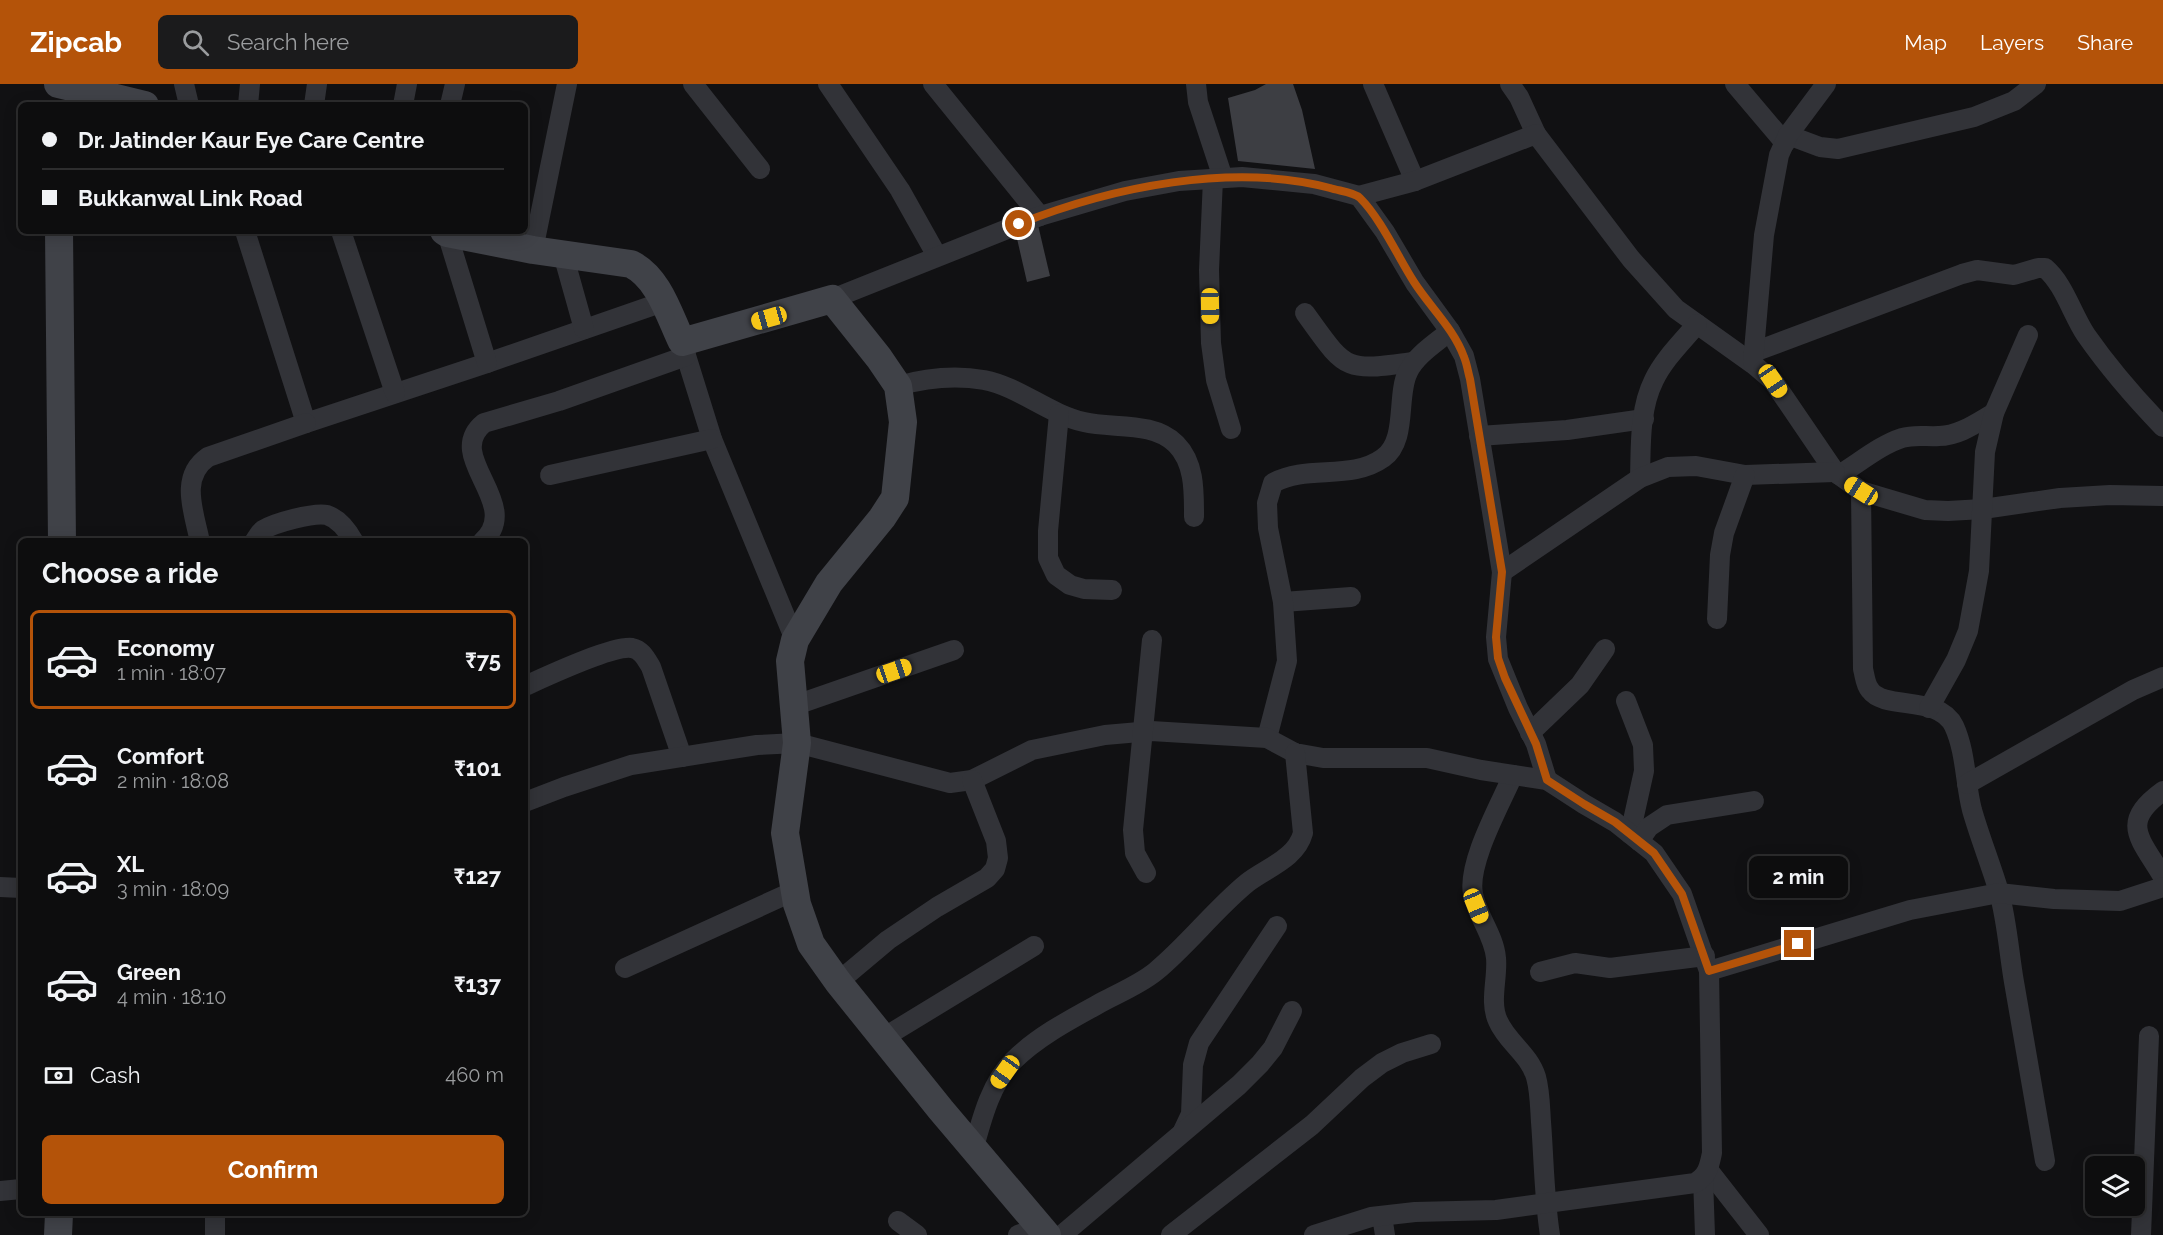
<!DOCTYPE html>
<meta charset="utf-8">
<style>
body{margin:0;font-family:Raleway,sans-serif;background:#1b1b1c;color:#f1f3f6;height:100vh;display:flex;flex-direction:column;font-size:22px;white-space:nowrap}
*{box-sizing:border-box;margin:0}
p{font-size:20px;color:#9a9c9e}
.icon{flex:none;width:33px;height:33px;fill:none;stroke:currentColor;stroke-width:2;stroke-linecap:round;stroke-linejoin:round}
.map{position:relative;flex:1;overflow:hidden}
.side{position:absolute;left:18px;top:454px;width:510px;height:678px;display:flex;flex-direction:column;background:#0d0d0e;border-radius:9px;box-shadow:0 3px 15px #0003,0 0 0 2px #2d2d2e}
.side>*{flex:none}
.hud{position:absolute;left:18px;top:18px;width:510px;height:132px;border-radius:9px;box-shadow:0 3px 15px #0003,0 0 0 2px #2d2d2e;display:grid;align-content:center;height:132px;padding:0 24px;background:#0d0d0e}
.buttons{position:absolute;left:2085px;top:1072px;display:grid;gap:12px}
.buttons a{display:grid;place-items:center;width:60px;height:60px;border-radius:9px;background:#0d0d0e;box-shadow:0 3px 15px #0003,0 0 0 2px #2d2d2e;font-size:30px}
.end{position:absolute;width:27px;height:27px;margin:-14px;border:8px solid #b45309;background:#fff;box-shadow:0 0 0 3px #fff}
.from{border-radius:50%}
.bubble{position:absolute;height:42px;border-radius:9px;background:#0d0d0e;box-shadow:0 3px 15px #0003,0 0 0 2px #2d2d2e;font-size:20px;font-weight:700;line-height:42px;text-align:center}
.car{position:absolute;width:18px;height:36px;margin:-18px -9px;border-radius:8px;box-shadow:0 0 4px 2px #0007;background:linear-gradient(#f5c518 24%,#345 0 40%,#f5c518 0 76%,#345 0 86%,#f5c518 0)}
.hud b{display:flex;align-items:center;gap:21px;height:57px;font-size:22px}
.hud b+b{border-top:2px solid #2d2d2e}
.hud i{width:15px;height:15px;background:#f1f3f6}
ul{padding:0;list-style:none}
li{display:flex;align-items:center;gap:18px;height:99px;margin:0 12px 9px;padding:0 12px;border:3px solid transparent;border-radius:9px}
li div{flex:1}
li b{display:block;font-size:22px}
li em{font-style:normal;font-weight:700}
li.current{border-color:#b45309}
li>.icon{width:54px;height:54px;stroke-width:1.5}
h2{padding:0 24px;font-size:27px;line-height:72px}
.pay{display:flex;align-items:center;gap:15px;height:66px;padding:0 24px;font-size:22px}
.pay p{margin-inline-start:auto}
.primary-button{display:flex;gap:12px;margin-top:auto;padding:12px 24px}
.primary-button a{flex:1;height:69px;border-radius:9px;background:#b45309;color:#fff;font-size:24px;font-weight:700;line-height:69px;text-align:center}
header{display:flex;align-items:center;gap:36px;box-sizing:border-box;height:84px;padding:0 30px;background:#b45309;color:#fff}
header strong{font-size:28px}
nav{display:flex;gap:33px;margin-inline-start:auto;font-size:21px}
.search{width:420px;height:54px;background:#1b1b1c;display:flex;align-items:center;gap:15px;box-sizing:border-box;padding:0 21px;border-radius:9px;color:#9a9c9e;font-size:22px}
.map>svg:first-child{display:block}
.building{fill:#3d3e43}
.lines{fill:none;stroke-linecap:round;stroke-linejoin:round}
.street{stroke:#323338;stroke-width:20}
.secondary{stroke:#404248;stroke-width:28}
.route{stroke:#b45309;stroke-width:8}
</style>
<header>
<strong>Zipcab</strong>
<div class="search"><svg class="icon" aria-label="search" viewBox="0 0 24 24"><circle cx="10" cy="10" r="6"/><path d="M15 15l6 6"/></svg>Search here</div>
<nav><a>Map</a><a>Layers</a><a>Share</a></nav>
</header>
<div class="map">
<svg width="2163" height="1151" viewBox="0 0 2163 1151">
<rect width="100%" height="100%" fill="#111113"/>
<g class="building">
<path d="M1266,0H1293L1302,26L1315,85L1238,77L1228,14L1255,6Z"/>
<path d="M1038,141L1050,192L1027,198L1015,146Z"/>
</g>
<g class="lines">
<g class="street">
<path d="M184,0L189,21"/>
<path d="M693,0L760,85"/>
<path d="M828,0L900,106L937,172"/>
<path d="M933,0L1040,132"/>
<path d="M1196,0L1198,18L1223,94"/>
<path d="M1373,0L1415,97"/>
<path d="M1510,0L1519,13L1536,50"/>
<path d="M1735,0L1785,59"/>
<path d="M248,21L250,0"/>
<path d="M314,21L317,0"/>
<path d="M403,21L407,0"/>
<path d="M450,21L455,0"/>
<path d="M1788,51L1820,63L1838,65L1974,33L2014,17L2036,0"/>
<path d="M1213,95L1209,186L1211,259L1216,296L1231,345"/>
<path d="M1359,112L1385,148L1415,199L1450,247L1464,272L1470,295L1502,488L1496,553L1498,575L1518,624L1536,660L1547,696"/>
<path d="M245,147L306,339L487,279L663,218"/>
<path d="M341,147L395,309"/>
<path d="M447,149L487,279"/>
<path d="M533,166L567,0"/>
<path d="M563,170L584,245"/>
<path d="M832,215L1040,132L1125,107L1179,97L1242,93L1314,100L1359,112L1415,97L1536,50L1631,175L1676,225L1753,280L1773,297L1835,388L1861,407L1925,426L1948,427L1983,425L2060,414L2110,411L2163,412"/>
<path d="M1305,229C1346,286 1343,288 1413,278"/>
<path d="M683,262L712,355L795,556"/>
<path d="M1754,268L1962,190L1977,186L2014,191L2038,184H2045C2064,200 2072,230 2086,251C2109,284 2135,314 2163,343"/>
<path d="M1753,278L1764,151L1779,71L1788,51L1826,0"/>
<path d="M898,302C926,294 954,291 984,296C1020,303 1048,330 1084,338C1113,345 1153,337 1176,360C1195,379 1194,408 1194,433"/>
<path d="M1059,330L1048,447V474L1056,491L1070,501L1084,505L1112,506"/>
<path d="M1479,352L1567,346L1644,335"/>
<path d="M550,391L712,355"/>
<path d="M1839,391C1859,379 1880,361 1902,354C1915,350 1927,353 1939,352C1959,352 1978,338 1994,329"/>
<path d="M1640,394C1641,362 1639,326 1654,296C1664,275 1682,258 1697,240"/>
<path d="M1861,407L1863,585C1865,592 1865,600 1870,606C1885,627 1939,610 1954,642C1966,668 1965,699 1972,726C1980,754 1991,781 1999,808C2007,837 2009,869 2014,898C2024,958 2035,1017 2045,1077"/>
<path d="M200,458C194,428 179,393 208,373L306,339"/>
<path d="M254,458C257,454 259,449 263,446C274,439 314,428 327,431C339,435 348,447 354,458"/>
<path d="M482,458C525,420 442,373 484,339L559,317L686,272"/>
<path d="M1502,488L1640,394L1668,383L1696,382L1745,391L1835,388"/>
<path d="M1283,518L1351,513"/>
<path d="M1717,535L1720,471L1724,449L1745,391"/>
<path d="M525,602C545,593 613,561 632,564C642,566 646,575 651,583L682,673"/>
<path d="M1626,617L1643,661L1644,687L1630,750"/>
<path d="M793,622L954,566"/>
<path d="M1929,624L1956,576L1968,547L1979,487L1985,368L1994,329L2028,251"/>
<path d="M1530,649L1580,601L1605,565"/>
<path d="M1267,654L1287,577L1283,518L1268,444L1267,419L1273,399C1307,380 1351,397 1383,374C1408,357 1396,311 1408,288C1416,271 1436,259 1450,247"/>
<path d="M1513,691C1500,721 1467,779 1473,810C1477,832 1494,851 1496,874C1498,894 1489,918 1498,937C1507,958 1529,970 1536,993C1540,1007 1540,1023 1541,1038C1544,1076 1544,1113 1550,1151"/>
<path d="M1967,700L2133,606L2163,593"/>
<path d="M2163,707C2119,739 2140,754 2163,793"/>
<path d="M525,718L564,703L631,681L757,661L797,659L950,699L972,696L1032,666L1105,651L1151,647L1267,654L1295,669L1323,674H1427L1481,686L1547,696L1584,720L1615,738L1654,769L1682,810L1709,887"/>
<path d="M1639,757L1649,743L1667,731L1754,717"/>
<path d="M1146,789L1135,769L1133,746L1152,556"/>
<path d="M0,803L21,804"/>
<path d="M625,884L794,807"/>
<path d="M1540,888L1575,879L1610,884L1705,872"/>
<path d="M838,898L888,856L937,823L987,794L995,785L998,774L996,757L972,696"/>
<path d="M883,954L1034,862"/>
<path d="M1183,1047L1191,1030L1193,981L1199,959L1277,842"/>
<path d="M974,1063C982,1034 991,999 1013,977C1038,952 1073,934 1104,917C1121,908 1140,900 1155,888C1188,861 1214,826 1247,799C1266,784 1296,775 1303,749L1295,669"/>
<path d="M1709,1087L1759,1151"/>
<path d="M1703,1094L1705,1151"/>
<path d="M0,1107L21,1105"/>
<path d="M1382,1132L1385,1151"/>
<path d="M898,1137L917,1151"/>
<path d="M215,1151V1130"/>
<path d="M1018,1151L1040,1143"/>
<path d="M1062,1151L1239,1001L1260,980L1273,964L1292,927"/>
<path d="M1171,1151L1312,1041L1362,994L1382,979L1402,969L1431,960"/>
<path d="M1314,1151L1371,1133L1415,1128L1496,1126L1695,1099C1708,1091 1709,1083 1712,1069L1709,887L1910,826L1999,809L2054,815L2120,817L2163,803"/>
<path d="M2141,1151L2149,952"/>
</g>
<g class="secondary">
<path d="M58,0L145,21"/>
<path d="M59,147L62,458"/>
<path d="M444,147L447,149L533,166L631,180C659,194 669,231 682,258L832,215L879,274L898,302L903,338L895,414L882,434L829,499L795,556L790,577L797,659L785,749L797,820L811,860L838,898L941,1026L1047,1151"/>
<path d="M58,1151L59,1130"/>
</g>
</g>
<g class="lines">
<path class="route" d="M1019,140C1111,103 1233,78 1330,104C1339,107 1354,108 1360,114C1381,135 1398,173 1414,198C1430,223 1454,245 1464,273C1467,280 1468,288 1470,295L1502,488L1496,553L1498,574L1505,594L1536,660L1547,696L1584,720L1615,738L1654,769L1682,810L1709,887L1798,860"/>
</g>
</svg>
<div class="buttons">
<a><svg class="icon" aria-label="layers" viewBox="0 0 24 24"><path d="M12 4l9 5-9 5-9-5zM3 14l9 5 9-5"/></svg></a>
</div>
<i class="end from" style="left:1019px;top:140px"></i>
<i class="end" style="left:1798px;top:860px"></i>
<div class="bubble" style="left:1749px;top:772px;width:99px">2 min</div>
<i class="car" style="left:1210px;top:222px;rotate:179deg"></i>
<i class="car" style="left:769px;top:234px;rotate:254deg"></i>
<i class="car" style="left:1773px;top:297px;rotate:146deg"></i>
<i class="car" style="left:1861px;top:407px;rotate:302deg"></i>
<i class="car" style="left:894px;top:587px;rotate:71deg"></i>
<i class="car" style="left:1476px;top:822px;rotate:158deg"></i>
<i class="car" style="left:1005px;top:988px;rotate:215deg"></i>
<div class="hud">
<b><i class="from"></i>Dr. Jatinder Kaur Eye Care Centre</b>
<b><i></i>Bukkanwal Link Road</b>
</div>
<section class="side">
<h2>Choose a ride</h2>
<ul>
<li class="current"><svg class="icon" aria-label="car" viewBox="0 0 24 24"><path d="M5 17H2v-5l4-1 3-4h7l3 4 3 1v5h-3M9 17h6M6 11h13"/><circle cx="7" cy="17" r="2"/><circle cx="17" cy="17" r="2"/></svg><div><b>Economy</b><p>1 min · 18:07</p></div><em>₹75</em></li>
<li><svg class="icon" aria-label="car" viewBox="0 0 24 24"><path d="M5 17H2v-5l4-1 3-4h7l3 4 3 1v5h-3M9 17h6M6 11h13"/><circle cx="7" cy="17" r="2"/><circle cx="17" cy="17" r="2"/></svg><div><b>Comfort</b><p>2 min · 18:08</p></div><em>₹101</em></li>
<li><svg class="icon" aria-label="car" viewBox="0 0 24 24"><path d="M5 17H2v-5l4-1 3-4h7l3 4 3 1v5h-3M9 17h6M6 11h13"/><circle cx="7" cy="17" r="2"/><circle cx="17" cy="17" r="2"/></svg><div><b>XL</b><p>3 min · 18:09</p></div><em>₹127</em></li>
<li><svg class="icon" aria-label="car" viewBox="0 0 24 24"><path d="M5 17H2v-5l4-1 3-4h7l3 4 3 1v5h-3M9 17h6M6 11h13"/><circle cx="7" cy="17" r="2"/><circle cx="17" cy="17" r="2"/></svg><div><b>Green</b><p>4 min · 18:10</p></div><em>₹137</em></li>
</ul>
<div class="pay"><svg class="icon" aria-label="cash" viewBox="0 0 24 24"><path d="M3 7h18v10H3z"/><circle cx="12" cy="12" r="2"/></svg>Cash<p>460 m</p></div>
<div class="primary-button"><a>Confirm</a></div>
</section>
</div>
